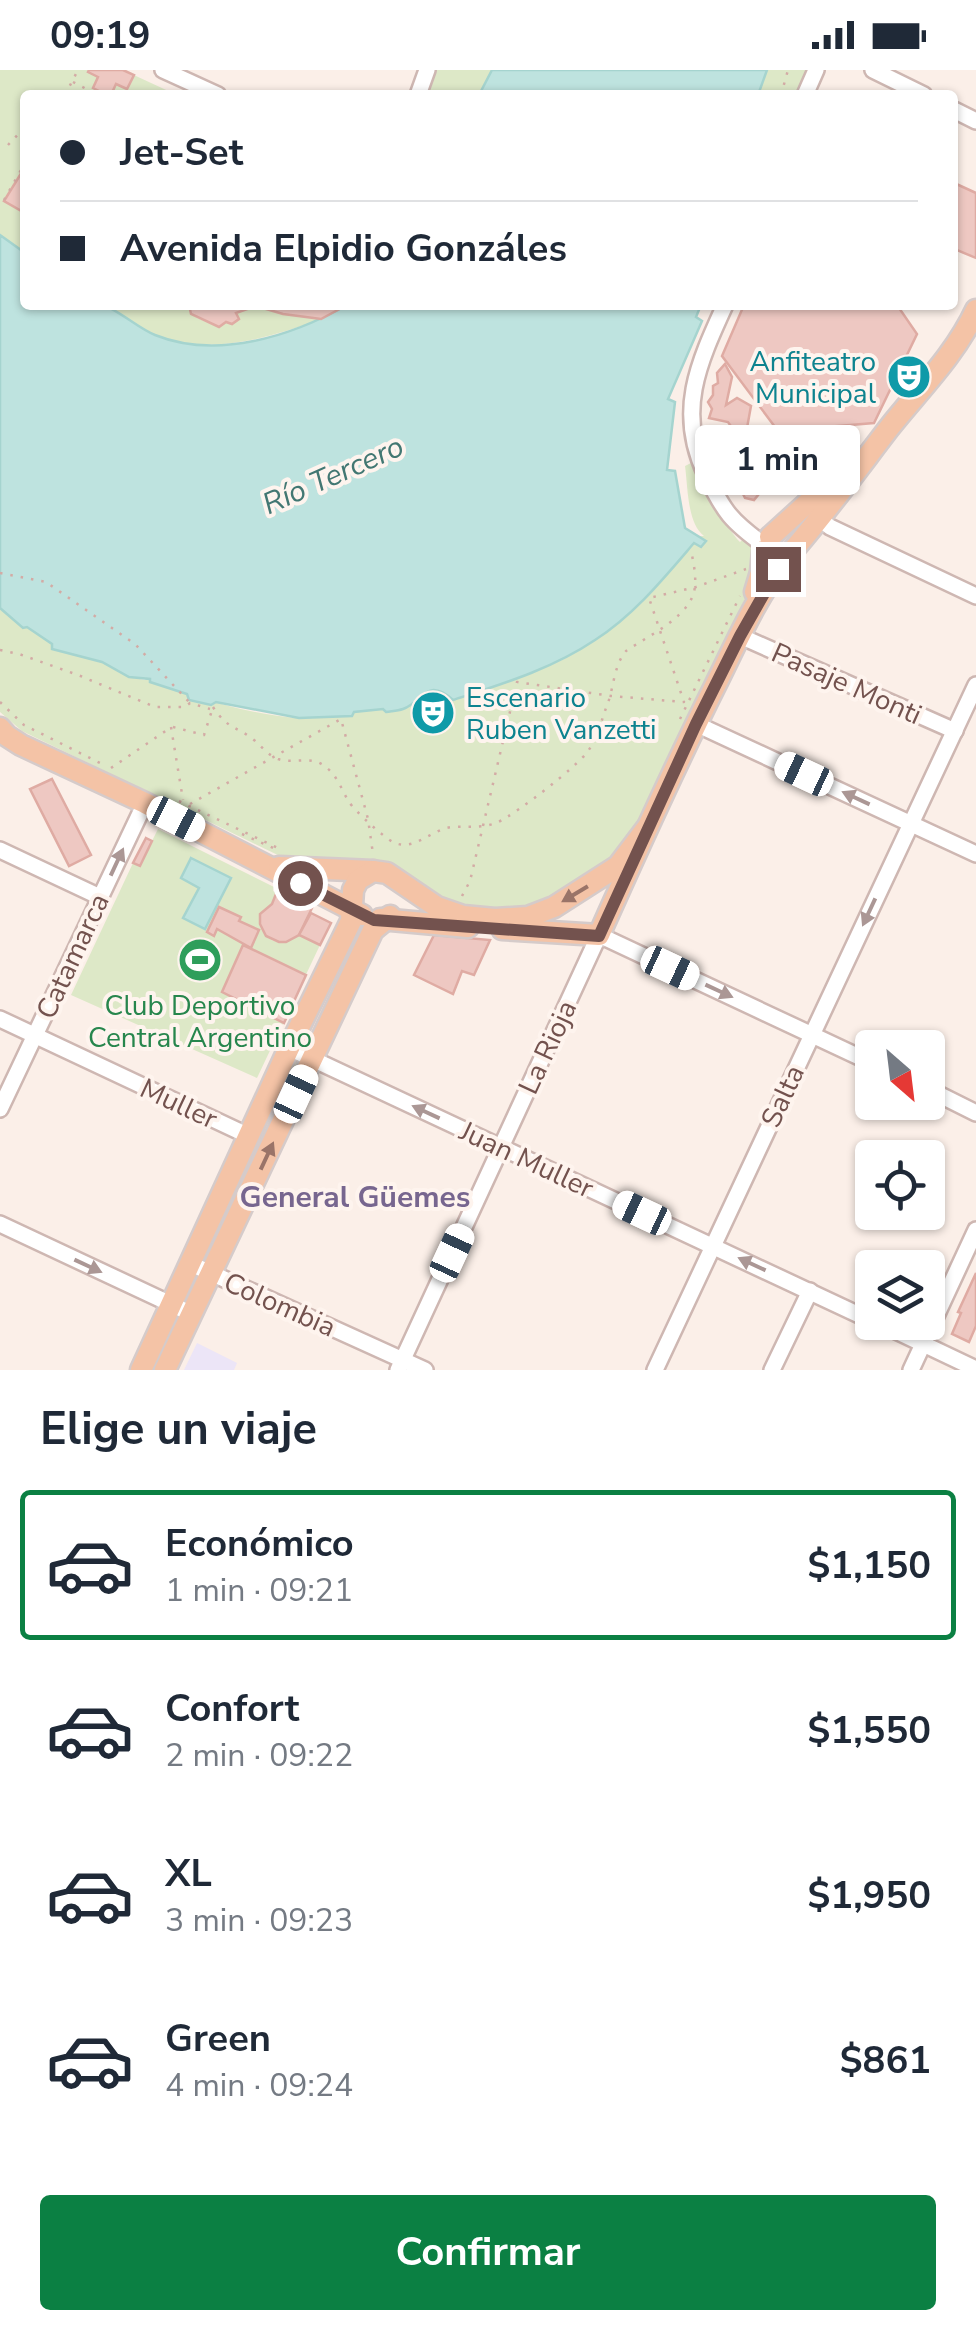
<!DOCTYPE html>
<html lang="es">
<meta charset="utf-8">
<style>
body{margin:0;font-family:"Nunito Sans",sans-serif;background:#f2f2f3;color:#1f2937;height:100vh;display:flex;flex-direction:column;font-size:38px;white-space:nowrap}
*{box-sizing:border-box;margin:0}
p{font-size:32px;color:#747a83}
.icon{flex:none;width:55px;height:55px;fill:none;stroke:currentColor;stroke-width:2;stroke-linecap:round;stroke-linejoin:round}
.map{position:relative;height:1300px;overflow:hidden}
.sheet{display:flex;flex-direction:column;background:#fff;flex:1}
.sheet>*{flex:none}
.hud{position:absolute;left:20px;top:20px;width:938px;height:220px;border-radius:10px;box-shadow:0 2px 8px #0004;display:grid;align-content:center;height:220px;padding:0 40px;background:#fff}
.needle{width:65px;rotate:152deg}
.buttons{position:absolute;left:855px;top:960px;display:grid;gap:20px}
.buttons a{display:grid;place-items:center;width:90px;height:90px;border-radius:10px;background:#fff;box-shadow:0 2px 8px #0004;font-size:50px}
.end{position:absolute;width:45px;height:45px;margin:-22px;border:12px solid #73524e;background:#fff;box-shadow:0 0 0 5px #fff}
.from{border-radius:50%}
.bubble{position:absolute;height:70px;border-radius:10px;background:#fff;box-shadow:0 2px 8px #0004;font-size:32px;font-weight:700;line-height:70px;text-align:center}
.car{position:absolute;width:30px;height:60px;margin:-30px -15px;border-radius:12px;box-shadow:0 0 8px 2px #0007;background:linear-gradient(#fff 24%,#345 0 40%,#fff 0 76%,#345 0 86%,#fff 0)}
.hud b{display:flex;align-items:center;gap:35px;height:95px;font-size:38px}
.hud b+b{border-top:2px solid #e0e1e3}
.hud i{width:25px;height:25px;background:#1f2937}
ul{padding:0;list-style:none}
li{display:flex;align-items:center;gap:30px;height:150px;margin:0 20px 15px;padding:0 20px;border:5px solid transparent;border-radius:10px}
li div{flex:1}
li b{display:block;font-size:38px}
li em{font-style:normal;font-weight:700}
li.selected{border-color:#0b8043}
li>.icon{width:90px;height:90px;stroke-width:1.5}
h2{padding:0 40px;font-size:45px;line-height:120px}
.button{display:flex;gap:20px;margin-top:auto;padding:20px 40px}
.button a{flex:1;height:115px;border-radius:10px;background:#0b8043;color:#fff;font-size:40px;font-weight:700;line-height:115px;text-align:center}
.status{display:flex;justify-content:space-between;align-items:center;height:70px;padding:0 50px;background:#fff;direction:ltr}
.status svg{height:28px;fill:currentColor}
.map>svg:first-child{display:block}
.education{fill:#ece5f7}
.green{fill:#dde8c7}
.water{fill:#bee3df;stroke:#a5d4cf;stroke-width:2.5}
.building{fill:#eec8c2;stroke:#dfaba3;stroke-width:2.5}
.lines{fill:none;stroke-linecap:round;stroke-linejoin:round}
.minor-casing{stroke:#ceb7b2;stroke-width:20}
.major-casing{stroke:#d5cbca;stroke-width:25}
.path{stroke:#d3aba5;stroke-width:2.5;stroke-dasharray:2.5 8;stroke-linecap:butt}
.minor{stroke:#fff;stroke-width:15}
.major{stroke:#f4c3a6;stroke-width:20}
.oneway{fill:#ab9795}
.oneway2{fill:#9a7468}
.route{stroke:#73524e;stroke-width:12}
.labels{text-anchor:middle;stroke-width:8;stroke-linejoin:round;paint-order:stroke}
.culture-label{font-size:28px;fill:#0d838f;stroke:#fef4ee;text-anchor:end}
.street-label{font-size:28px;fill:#73524e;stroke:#fef4ee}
.leisure-label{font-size:28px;fill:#27864d;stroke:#fef4ee}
.water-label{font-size:30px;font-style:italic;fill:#427772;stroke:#fef4ee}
.neighbourhood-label{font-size:30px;font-weight:bold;fill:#77668f;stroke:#fef4ee}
</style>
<div class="status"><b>09:19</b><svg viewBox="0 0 49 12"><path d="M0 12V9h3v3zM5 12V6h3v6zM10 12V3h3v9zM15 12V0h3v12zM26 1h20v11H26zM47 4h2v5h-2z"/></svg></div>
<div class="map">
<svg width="976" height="1300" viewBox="0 0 976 1300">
<rect width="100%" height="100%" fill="#fbefe8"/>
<path class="education" d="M197,1273L237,1293L234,1300H184Z"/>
<g class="green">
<path d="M0,0H123L177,25H25V183L0,165Z"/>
<path d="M434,0H492L479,25H425Z"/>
<path d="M767,0H808L798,25H758Z"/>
<path d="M105,235H189L191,243H194L197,248L219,257L226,252L232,254L239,249L236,243C261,231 293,246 321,249C263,270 204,288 145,261C131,254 118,244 105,235Z"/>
<path d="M691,393L696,404L704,410L716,441L737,469L740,472L743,469C761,483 755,494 752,514L622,785L530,843L445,835L397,797L383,792L286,789L22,661L0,642V538L53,575V579L102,592L129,607L145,610L147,608C194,627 246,644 297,648C315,649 334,647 352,646L353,642L384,639L413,631L431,621L443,622L454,630C489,617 529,606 562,590C617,562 655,517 695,473L697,475L702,469L700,466H704C687,453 688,417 685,396Z"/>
<path d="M158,759L274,817L273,821L277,823L272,834L260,845C260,871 278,879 299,865L320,875L257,1008L71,925L133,793L140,795Z"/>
<path d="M294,991L301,993L209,1185L205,1183Z"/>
</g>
<g class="water">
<path d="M492,0H767L758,25H479Z"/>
<path d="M0,165L25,183V235C46,235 83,231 102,235C116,238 139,259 155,265C217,290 292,266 347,235H701L696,247L702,251L668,329L675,332L667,400L675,401L685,458L706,471L701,477L694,473C664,508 634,545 595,570C552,599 502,614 453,630C426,606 423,632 403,639C397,641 391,641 386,642L383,639L354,642L352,646L299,648L216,632L211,635L189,630L187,624L150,612V609L129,607L102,592L52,579V574L27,557L23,558L0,538Z"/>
<path d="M191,788L231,808L205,859L183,848L199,818L181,808Z"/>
</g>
<g class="building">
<path d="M89,0H123L134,5L127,19L116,14L111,25H107L93,18L98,7L88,2Z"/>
<path d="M25,97V143L4,131Z"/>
<path d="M952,112L976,123V188L952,178Z"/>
<path d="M189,235H347L321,249L283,244L256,236L236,243L239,249L232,254L226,252L219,257L191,244Z"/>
<path d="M744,235H897L917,264L874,353L778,361L722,286Z"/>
<path d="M725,294L732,307L726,335L737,328L751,336L747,358L733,359L728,352L709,348L712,339L708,332L713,325V316L718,313L717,303Z"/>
<path d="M739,401L742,405L771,409L754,430L745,428L733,404Z"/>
<path d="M52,709L91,785L69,796L30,719Z"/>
<path d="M146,768L152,771L140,796L133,793Z"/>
<path d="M278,819L293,826L291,831L295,833L297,829L313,836L299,865L286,872H279L266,866L260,854V844L272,834Z"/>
<path d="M219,837L241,847L239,851L259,860L251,878L217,859L214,866L207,862Z"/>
<path d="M311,843L331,853L320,875L299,865Z"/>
<path d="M434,865L490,870L474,905L462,901L453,924L414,905Z"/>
<path d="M243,875L306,905L284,953L222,922Z"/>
<path d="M976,1203V1256L969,1272L952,1264L961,1243L958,1242Z"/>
</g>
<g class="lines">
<defs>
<g id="minor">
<path d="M163,0L218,25"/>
<path d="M873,0L924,25"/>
<path d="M418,25L427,0"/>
<path d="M805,25L816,0"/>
<path d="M952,39L976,51"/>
<path d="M725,235C698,294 676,342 706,405C724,442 731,451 764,475"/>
<path d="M820,449L830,457L976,526"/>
<path d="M740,566L955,661"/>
<path d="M696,654L976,784"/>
<path d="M0,780L100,827"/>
<path d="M0,949L249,1066"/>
<path d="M289,978L872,1251"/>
<path d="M928,1019L976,1043"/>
<path d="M0,1039L145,733"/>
<path d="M0,1154L192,1244"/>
<path d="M191,1194L425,1300"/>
<path d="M877,1252L976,1299"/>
<path d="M398,1300L599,865L872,993"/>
<path d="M655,1300L976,615"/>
<path d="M772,1300L810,1221"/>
<path d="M911,1300L976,1160"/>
</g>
<g id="major">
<path d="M770,467L855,390"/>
<path d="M788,486C824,445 856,401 889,358C920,319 955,285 976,240"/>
<path d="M755,522L761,502L763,481"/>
<path d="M0,658L7,666L21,675L145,733L362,845"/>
<path d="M279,797L373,801"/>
<path d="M380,849L468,857"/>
<path d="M502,859L599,865C636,782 674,698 715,616C736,574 756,527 785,490"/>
<path d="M141,1300L289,978L351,851L353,820L358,810L373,801L387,803L437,837L463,846L495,849L528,847L554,837L618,796L646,759"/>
<path d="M165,1300L373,860L390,846"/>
</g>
</defs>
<use href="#minor" class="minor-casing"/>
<use href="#major" class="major-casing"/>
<g class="path">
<path d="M73,12L98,25"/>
<path d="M50,25L52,21L60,25"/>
<path d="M65,25L78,0"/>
<path d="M781,25L788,0"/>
<path d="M8,75L25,57"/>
<path d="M4,130L25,93"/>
<path d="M759,360L772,358"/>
<path d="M0,503L46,512L135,574L190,633"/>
<path d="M0,580L19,584L78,605L155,637H185L190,633L210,639"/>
<path d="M0,632L24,655L100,693"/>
<path d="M213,637C228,660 237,656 254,670C262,677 268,685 278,689C293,694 310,686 323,695C337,704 341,719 349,732C355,741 385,769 395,773C415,781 432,759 452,757C468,756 483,759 498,752C516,744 578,696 588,681C597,669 601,652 606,638C614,620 613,596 626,581C649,565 695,545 695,514C696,503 693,491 691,480"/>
<path d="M680,649L740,526"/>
<path d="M171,657L183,730"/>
<path d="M173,657L204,665L213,637"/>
<path d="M111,698L170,658"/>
<path d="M179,731L280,779"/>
<path d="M190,734L341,649L368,749L373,784"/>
<path d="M242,764L280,781"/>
<path d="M462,826L470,811L517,612L611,626L684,632L649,528L696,517L746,499"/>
</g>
<use href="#minor" class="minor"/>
<use href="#major" class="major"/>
</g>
<defs><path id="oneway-solid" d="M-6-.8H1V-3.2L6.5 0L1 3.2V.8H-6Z" transform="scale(2.5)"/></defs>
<g class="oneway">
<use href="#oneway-solid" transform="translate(856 728) rotate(-155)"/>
<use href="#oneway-solid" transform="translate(117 792) rotate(-65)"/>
<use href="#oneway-solid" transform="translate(869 842) rotate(115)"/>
<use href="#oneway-solid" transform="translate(719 921) rotate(25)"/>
<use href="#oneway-solid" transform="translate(426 1042) rotate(-155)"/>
<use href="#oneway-solid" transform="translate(752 1194) rotate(-155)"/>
<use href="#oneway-solid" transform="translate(88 1196) rotate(25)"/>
</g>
<g class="oneway2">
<use href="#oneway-solid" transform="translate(575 824) rotate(149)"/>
<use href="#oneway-solid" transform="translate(267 1086) rotate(-65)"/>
</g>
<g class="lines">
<path class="route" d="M300,813L374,850L599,866L696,654L740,566L778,499"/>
</g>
<defs>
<symbol id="theatre-disc" viewBox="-11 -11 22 22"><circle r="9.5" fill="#0f9aa8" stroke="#fef4ee"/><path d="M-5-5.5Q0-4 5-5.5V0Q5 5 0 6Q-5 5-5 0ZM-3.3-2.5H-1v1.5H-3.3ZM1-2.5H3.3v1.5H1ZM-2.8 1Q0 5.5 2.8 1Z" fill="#fff"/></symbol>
<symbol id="stadium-disc" viewBox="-11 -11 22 22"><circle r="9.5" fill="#2e9e5b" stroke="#fef4ee"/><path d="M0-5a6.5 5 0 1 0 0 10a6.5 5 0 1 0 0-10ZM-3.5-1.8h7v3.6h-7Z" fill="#fff"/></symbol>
</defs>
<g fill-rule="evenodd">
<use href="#theatre-disc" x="884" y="282" width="50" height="50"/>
<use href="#theatre-disc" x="408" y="618" width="50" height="50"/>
<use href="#stadium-disc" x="175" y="865" width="50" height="50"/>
</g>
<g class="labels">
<g class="culture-label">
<text x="876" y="301">Anfiteatro<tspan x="876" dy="32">Municipal</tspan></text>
<text x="466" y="637" text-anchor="start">Escenario<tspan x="466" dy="32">Ruben Vanzetti</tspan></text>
</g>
<g class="street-label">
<text transform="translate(847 613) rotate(24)" y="10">Pasaje Monti</text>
<text transform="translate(72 886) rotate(-65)" y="10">Catamarca</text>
<text transform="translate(547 977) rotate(-65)" y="10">La Rioja</text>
<text transform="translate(782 1026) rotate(-65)" y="10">Salta</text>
<text transform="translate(179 1033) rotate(25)" y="10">Muller</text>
<text transform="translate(527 1089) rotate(25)" y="10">Juan Muller</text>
<text transform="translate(280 1234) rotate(24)" y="10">Colombia</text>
</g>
<g class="leisure-label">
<text x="200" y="945">Club Deportivo<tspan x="200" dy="32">Central Argentino</tspan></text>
</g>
<g class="water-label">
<text transform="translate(333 405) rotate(-24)" y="10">Río Tercero</text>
</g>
<g class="neighbourhood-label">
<text x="355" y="1137">General Güemes</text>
</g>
</g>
</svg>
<div class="buttons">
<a><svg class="needle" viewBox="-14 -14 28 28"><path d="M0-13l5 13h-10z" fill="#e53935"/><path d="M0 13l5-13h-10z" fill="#747a83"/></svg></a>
<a><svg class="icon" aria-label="locate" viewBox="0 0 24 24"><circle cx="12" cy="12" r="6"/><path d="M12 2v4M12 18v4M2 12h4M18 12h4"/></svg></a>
<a><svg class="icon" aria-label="layers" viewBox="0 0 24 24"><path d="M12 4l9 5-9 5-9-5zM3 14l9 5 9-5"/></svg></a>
</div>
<i class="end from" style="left:300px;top:813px"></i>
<i class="end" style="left:778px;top:499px"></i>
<div class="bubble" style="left:695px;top:355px;width:165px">1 min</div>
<i class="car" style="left:804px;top:704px;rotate:295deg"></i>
<i class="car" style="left:176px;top:749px;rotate:117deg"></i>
<i class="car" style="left:670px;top:898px;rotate:115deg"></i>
<i class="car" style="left:296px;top:1024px;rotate:25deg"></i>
<i class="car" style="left:642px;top:1143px;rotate:295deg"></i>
<i class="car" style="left:452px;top:1183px;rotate:25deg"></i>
<div class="hud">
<b><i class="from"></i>Jet-Set</b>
<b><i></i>Avenida Elpidio Gonzáles</b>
</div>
</div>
<section class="sheet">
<h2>Elige un viaje</h2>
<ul>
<li class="selected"><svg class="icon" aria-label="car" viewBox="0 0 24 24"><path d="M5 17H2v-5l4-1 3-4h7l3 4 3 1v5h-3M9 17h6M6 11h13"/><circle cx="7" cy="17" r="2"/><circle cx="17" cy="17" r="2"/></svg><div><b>Económico</b><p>1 min · 09:21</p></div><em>$1,150</em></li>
<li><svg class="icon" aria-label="car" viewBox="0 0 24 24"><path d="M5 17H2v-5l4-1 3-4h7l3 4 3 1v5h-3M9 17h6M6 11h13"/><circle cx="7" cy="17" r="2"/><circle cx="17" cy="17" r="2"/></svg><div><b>Confort</b><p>2 min · 09:22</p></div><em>$1,550</em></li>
<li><svg class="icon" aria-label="car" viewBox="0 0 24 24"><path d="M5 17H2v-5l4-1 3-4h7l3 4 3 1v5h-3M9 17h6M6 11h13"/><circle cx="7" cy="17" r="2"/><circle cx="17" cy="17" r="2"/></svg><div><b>XL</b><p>3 min · 09:23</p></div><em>$1,950</em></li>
<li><svg class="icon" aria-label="car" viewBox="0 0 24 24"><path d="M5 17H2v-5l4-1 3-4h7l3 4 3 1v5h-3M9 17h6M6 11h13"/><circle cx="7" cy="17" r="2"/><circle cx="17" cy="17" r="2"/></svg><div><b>Green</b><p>4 min · 09:24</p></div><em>$861</em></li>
</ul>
<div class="button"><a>Confirmar</a></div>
</section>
